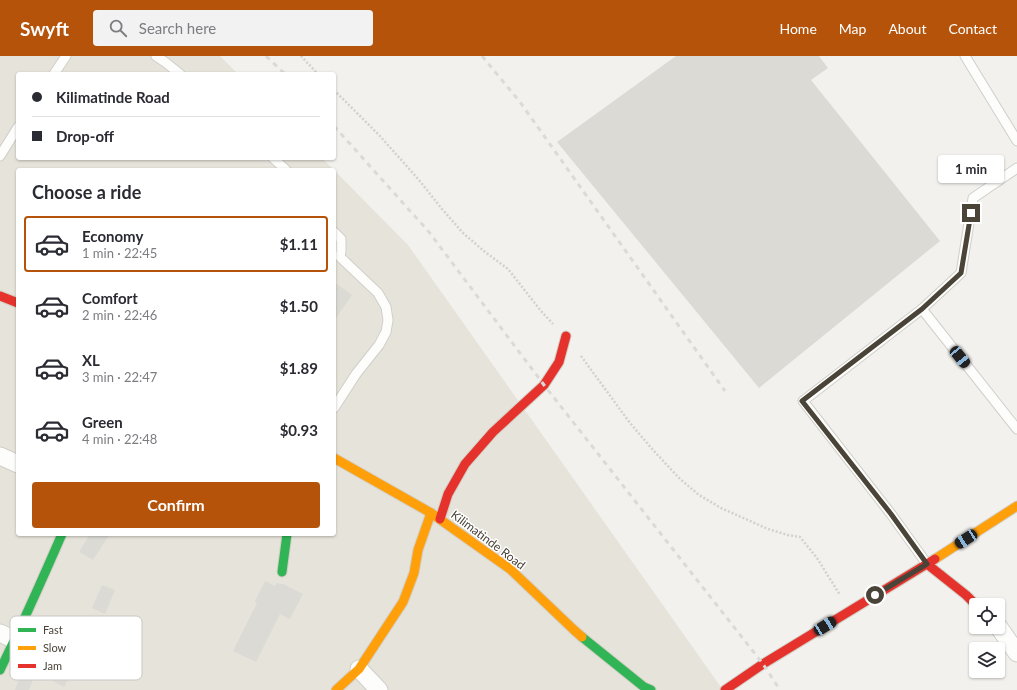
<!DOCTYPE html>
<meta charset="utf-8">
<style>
body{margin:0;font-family:Lato,sans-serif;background:#f2f2f3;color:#2b2b33;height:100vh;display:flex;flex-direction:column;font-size:15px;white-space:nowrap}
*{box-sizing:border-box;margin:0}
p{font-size:13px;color:#7c7c81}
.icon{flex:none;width:22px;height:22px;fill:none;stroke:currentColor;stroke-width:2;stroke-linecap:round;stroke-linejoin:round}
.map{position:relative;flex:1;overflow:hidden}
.drawer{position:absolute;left:16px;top:112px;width:320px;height:368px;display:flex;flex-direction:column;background:#fff;border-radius:4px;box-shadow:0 1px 3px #0004}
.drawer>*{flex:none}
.banner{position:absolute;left:16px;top:16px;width:320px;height:88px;border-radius:4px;box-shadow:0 1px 3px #0004;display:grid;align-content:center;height:88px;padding:0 16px;background:#fff}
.buttons{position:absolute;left:969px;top:542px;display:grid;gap:8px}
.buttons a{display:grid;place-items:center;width:36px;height:36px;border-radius:4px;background:#fff;box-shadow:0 1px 3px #0004;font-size:20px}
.end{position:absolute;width:18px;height:18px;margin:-9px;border:5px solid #494338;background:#fff;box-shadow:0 0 0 2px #fff}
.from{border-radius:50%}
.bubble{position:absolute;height:28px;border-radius:4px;background:#fff;box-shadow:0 1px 3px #0004;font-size:13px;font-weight:700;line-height:28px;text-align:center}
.car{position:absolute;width:12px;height:24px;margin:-12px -6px;border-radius:5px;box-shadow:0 0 3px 1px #0007;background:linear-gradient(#222 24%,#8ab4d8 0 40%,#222 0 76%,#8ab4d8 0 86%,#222 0)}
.banner b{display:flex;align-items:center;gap:14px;height:38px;font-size:15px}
.banner b+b{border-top:1px solid #e1e1e2}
.banner i{width:10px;height:10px;background:#2b2b33}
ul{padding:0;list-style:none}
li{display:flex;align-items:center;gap:12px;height:56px;margin:0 8px 6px;padding:0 8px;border:2px solid transparent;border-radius:4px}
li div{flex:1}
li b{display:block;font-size:15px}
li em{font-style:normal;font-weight:700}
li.active{border-color:#b45309}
li>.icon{width:36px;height:36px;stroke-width:1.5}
h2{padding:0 16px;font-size:18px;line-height:48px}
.button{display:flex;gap:8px;margin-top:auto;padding:8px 16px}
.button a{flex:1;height:46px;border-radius:4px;background:#b45309;color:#fff;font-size:16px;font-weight:700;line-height:46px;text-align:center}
header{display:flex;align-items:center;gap:24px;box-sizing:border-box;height:56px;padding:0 20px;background:#b45309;color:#fff}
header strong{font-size:19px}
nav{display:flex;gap:22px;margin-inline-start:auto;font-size:14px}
.search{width:280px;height:36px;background:#f2f2f3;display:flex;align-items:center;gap:10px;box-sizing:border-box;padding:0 14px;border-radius:4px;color:#7c7c81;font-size:15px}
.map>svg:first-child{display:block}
.residential{fill:#e6e3da}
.building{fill:#dcdad5}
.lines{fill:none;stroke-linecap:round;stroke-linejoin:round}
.lane-casing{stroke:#d0cfca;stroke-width:11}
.street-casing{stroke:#d0cfca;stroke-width:19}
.fast-casing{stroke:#d2cec4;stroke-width:11}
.slow-casing{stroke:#d2cec4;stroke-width:11}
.jam-casing{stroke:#d2cec4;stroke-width:11}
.path{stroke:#d2d1cb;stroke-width:2.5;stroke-dasharray:2 2;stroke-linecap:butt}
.lane{stroke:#fdfdfc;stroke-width:9}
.street{stroke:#fdfdfc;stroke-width:17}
.fast{stroke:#30b455;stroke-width:9}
.slow{stroke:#ff9f0a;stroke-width:9}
.jam{stroke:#e5322d;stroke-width:9}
.rail{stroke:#dadad9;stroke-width:3;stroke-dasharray:5 5;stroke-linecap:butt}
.route{stroke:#494338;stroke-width:5}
.labels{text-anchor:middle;stroke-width:3;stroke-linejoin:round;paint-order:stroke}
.street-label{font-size:12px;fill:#494338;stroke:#fff}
.key{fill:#fff;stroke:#c8c7c3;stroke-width:1}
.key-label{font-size:11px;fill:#494338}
</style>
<header>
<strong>Swyft</strong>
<div class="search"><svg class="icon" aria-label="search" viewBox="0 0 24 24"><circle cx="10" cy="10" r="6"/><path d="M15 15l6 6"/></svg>Search here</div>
<nav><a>Home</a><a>Map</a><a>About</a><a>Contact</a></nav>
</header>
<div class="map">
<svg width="1017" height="634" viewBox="0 0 1017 634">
<rect width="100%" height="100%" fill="#f2f1ed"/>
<path class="residential" d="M0,0H220L238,18H18V102H322L334,114H18V478H334V114L408,189L723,634H0Z"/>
<g class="building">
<path d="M676,0H819L828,12L811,24L940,185L759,332L557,86Z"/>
<path d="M334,226L352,239L334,265Z"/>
<path d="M90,478H110L93,504L79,496Z"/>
<path d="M265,525L275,530L277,527L280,528H283L303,538L290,563L280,558L256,606L233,595L257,547L255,545Z"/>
<path d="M102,529L115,534L105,558L92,552Z"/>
<path d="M34,584L38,586L39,585L78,606L64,631L36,616L29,634H15Z"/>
</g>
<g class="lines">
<defs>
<g id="lane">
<path d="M156,0L165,6L180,18"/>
<path d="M965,0L1017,85"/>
<path d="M54,18L66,0"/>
<path d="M0,100L18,71"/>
<path d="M273,102L286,114"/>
<path d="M334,176L341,183V195L340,201L378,237L386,251L388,264L386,276L379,289L356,318L334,352"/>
<path d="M922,253L1017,373"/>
<path d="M927,508L891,458L803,345L922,253L961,217L973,142L1017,112"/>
</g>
<g id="street">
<path d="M0,400L18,408"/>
<path d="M998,570L1017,597"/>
<path d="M0,577L15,584"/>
<path d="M359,613L379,634"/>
</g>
<g id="fast">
<path d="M282,516L287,478"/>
<path d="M582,581L644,631L651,634"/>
<path d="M0,614C22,569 42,524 62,478"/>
</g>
<g id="slow">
<path d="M334,402L431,457L510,513L574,574L582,581"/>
<path d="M935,503L1017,450"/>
<path d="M336,634L359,613L403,546L414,517L418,494L431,457"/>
</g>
<g id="jam">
<path d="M0,240L18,247"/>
<path d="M440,463L448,438L465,408L493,376L544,329L559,306L566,280"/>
<path d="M927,508L966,539L976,549"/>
<path d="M725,634L763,608L935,503"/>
</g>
</defs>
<use href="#lane" class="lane-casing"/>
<use href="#street" class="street-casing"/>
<use href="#fast" class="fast-casing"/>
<use href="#slow" class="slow-casing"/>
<use href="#jam" class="jam-casing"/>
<g class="path">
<path d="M301,0L318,18"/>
<path d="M334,34L379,79L419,124L442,153L463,177L485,196L508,213L541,255L553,268"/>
<path d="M581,300L630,367L653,394L680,423L699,439L721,452L768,473L788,479L800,481L817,502L840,539"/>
</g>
<use href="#lane" class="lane"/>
<use href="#street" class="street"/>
<use href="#fast" class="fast"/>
<use href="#slow" class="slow"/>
<use href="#jam" class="jam"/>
<g class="rail">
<path d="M266,0L285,18"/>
<path d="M482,0L520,46L725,335"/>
<path d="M334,70L429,176L544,329L763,608L780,634"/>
</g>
</g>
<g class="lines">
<path class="route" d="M875,539L927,508L891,458L802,345L922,253L961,217L971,157"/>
</g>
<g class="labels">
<g class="street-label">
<text transform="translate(488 484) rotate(37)" y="4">Kilimatinde Road</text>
</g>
</g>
<rect x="10" y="560" width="132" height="64" rx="6" class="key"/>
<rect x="18" y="572" width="18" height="4" fill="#30b455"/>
<rect x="18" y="590" width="18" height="4" fill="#ff9f0a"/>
<rect x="18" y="608" width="18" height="4" fill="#e5322d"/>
<g class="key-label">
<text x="43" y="578">Fast</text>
<text x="43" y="596">Slow</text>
<text x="43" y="614">Jam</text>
</g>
</svg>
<div class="buttons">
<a><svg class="icon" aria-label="locate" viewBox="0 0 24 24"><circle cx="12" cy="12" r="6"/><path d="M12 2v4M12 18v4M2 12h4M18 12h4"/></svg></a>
<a><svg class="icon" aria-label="layers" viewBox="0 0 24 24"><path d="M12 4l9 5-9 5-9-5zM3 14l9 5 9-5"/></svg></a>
</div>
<i class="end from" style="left:875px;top:539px"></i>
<i class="end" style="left:971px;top:157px"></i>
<div class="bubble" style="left:938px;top:99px;width:66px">1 min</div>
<i class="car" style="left:960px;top:301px;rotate:141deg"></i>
<i class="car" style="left:966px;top:483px;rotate:237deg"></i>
<i class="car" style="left:825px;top:570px;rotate:58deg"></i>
<div class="banner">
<b><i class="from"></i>Kilimatinde Road</b>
<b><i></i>Drop-off</b>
</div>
<section class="drawer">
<h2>Choose a ride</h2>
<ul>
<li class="active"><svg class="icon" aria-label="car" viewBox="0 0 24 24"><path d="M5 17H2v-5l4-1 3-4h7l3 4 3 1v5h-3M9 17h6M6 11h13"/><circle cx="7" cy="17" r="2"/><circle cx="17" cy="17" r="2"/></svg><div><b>Economy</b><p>1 min · 22:45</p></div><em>$1.11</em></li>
<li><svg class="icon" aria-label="car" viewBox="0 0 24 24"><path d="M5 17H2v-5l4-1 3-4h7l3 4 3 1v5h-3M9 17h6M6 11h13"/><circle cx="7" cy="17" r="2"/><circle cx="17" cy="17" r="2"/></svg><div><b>Comfort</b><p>2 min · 22:46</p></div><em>$1.50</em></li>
<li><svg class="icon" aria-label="car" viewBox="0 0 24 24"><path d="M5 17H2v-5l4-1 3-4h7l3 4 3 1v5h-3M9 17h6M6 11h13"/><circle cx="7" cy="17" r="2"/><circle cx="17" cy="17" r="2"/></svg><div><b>XL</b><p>3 min · 22:47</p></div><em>$1.89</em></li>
<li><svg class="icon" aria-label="car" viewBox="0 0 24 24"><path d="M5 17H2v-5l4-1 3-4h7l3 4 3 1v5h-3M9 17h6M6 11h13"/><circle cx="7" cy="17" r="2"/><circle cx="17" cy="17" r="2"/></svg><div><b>Green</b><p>4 min · 22:48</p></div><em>$0.93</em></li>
</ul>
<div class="button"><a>Confirm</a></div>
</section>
</div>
